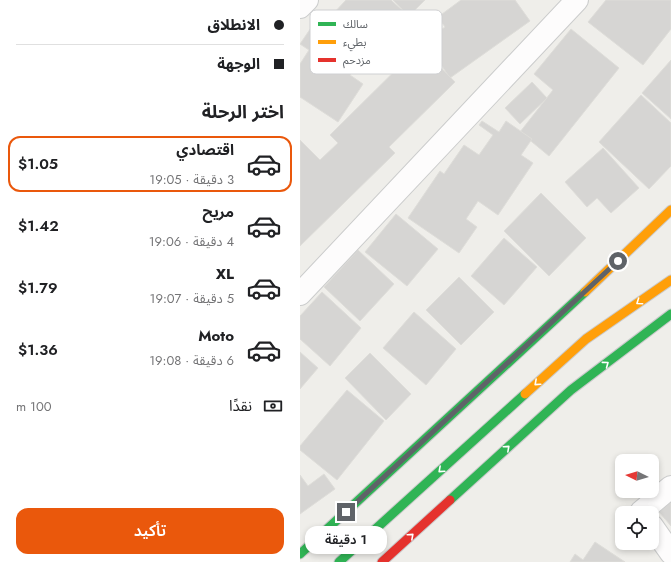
<!DOCTYPE html>
<html lang="ar">
<meta charset="utf-8">
<style>
body{margin:0;font-family:Jost,"Noto Sans Arabic",sans-serif;background:#f2f2f2;color:#202124;direction:rtl;height:100vh;display:flex;flex-direction:column;font-size:15px;white-space:nowrap}
*{box-sizing:border-box;margin:0}
p{font-size:13px;color:#757577}
.icon{flex:none;width:22px;height:22px;fill:none;stroke:currentColor;stroke-width:2;stroke-linecap:round;stroke-linejoin:round}
.map{position:relative;flex:1;overflow:hidden;direction:ltr}
.side{display:flex;flex-direction:column;background:#fff;width:300px}
.side>*{flex:none}
.top-card{display:grid;align-content:center;height:88px;padding:0 16px;background:#fff}
.needle{width:26px;rotate:275deg}
.controls{position:absolute;left:315px;top:454px;display:grid;gap:8px}
.controls a{display:grid;place-items:center;width:44px;height:44px;border-radius:8px;background:#fff;box-shadow:0 2px 6px #0003;font-size:20px}
.end{position:absolute;width:18px;height:18px;margin:-9px;border:5px solid #5f6368;background:#fff;box-shadow:0 0 0 2px #fff}
.from{border-radius:50%}
.bubble{position:absolute;height:28px;border-radius:12px;background:#fff;box-shadow:0 2px 6px #0003;font-size:13px;font-weight:600;line-height:28px;text-align:center;direction:rtl}
.top-card b{display:flex;align-items:center;gap:14px;height:38px;font-size:15px}
.top-card b+b{border-top:1px solid #e0e0e0}
.top-card i{width:10px;height:10px;background:#202124}
ul{padding:0;list-style:none}
li{display:flex;align-items:center;gap:12px;height:56px;margin:0 8px 6px;padding:0 8px;border:2px solid transparent;border-radius:12px}
li div{flex:1}
li b{display:block;font-size:15px}
li em{font-style:normal;font-weight:600}
li.active{border-color:#ea580c}
li>.icon{width:36px;height:36px;stroke-width:1.5}
h2{padding:0 16px;font-size:18px;line-height:48px}
.pay{display:flex;align-items:center;gap:10px;height:44px;padding:0 16px;font-size:15px}
.pay p{margin-inline-start:auto}
.cta{display:flex;gap:8px;margin-top:auto;padding:8px 16px}
.cta a{flex:1;height:46px;border-radius:12px;background:#ea580c;color:#fff;font-size:16px;font-weight:600;line-height:46px;text-align:center}
main{display:flex;flex:1;min-height:0}
.map>svg:first-child{display:block}
.building{fill:#d6d5d3;stroke:#deddd9}
.lines{fill:none;stroke-linecap:round;stroke-linejoin:round}
.street-casing{stroke:#cbcccc;stroke-width:24}
.fast-casing{stroke:#cacacb;stroke-width:11}
.slow-casing{stroke:#cacacb;stroke-width:11}
.jam-casing{stroke:#cacacb;stroke-width:11}
.street{stroke:#fdfcfc;stroke-width:22}
.fast{stroke:#30b455;stroke-width:9}
.slow{stroke:#ff9f0a;stroke-width:9}
.jam{stroke:#e5322d;stroke-width:9}
.oneway{stroke:#fff}
.route{stroke:#5f6368;stroke-width:5}
.key{fill:#fff;stroke:#cfd0d2;stroke-width:1}
.key-label{font-size:11px;fill:#5f6368}
</style>
<main>
<div class="map">
<svg width="371" height="562" viewBox="0 0 371 562">
<rect width="100%" height="100%" fill="#efeeea"/>
<g class="building">
<path d="M46,0H91L102,10L69,48L32,15Z"/>
<path d="M93,0H125L109,16Z"/>
<path d="M161,0H215L230,21L150,78L125,41L145,27L138,17Z"/>
<path d="M306,0H371V29L343,65L288,22Z"/>
<path d="M19,16L68,48L50,75L63,84L38,122L0,97V64L9,50L0,44Z"/>
<path d="M271,29L319,68L249,156L220,132L253,90L234,74Z"/>
<path d="M120,46L155,82L89,147L95,153L0,246V140L20,160L38,143L30,135Z"/>
<path d="M371,60V119L342,93Z"/>
<path d="M232,82L247,98L220,124L205,108Z"/>
<path d="M341,95L371,123V166L349,189L299,142Z"/>
<path d="M182,121L199,132L206,121L232,139L221,155L233,163L198,215L178,201L166,219L177,227L159,253L108,218L140,171L144,174L164,145L179,155L193,135L179,125Z"/>
<path d="M303,148L339,188L311,213L297,198L287,207L265,182Z"/>
<path d="M241,193L286,238L249,276L204,231Z"/>
<path d="M96,214L138,249L107,286L65,252Z"/>
<path d="M204,238L237,267L204,305L171,276Z"/>
<path d="M58,250L94,284L60,321L24,287Z"/>
<path d="M159,277L194,312L161,345L126,310Z"/>
<path d="M22,292L61,328L30,366L0,339V316Z"/>
<path d="M114,312L156,349L126,385L83,348Z"/>
<path d="M0,352L18,368L0,389Z"/>
<path d="M70,353L111,394L86,420L45,378Z"/>
<path d="M47,390L84,421L37,480L0,450V446Z"/>
<path d="M24,474L35,489L0,514V475L8,486Z"/>
<path d="M371,502V526L359,512Z"/>
<path d="M295,542L325,562H270L275,554L283,560Z"/>
</g>
<g class="lines">
<defs>
<g id="street">
<path d="M0,7L7,0"/>
<path d="M0,294L277,0"/>
<path d="M342,513L341,512L371,487"/>
<path d="M352,526L371,553"/>
</g>
<g id="fast">
<path d="M150,500L271,390L371,314"/>
<path d="M0,554L285,292"/>
<path d="M39,562L225,394"/>
</g>
<g id="slow">
<path d="M285,292L371,210"/>
<path d="M225,394L286,339L371,280"/>
</g>
<path id="jam" d="M82,562L150,500"/>
</defs>
<use href="#street" class="street-casing"/>
<use href="#fast" class="fast-casing"/>
<use href="#slow" class="slow-casing"/>
<use href="#jam" class="jam-casing"/>
<use href="#street" class="street"/>
<use href="#fast" class="fast"/>
<use href="#slow" class="slow"/>
<use href="#jam" class="jam"/>
</g>
<defs><path id="oneway-chevron" d="M-2-3.5L2.5 0L-2 3.5" fill="none" stroke-width="1.6" stroke-linecap="round" stroke-linejoin="round"/></defs>
<g class="oneway">
<use href="#oneway-chevron" transform="translate(339 302) rotate(145)"/>
<use href="#oneway-chevron" transform="translate(306 364) rotate(-37)"/>
<use href="#oneway-chevron" transform="translate(237 383) rotate(138)"/>
<use href="#oneway-chevron" transform="translate(207 448) rotate(-42)"/>
<use href="#oneway-chevron" transform="translate(141 470) rotate(138)"/>
<use href="#oneway-chevron" transform="translate(111 536) rotate(-42)"/>
</g>
<g class="lines">
<path class="route" d="M46,512L318,261"/>
</g>
<rect x="10" y="10" width="132" height="64" rx="6" class="key"/>
<rect x="18" y="22" width="18" height="4" fill="#30b455"/>
<rect x="18" y="40" width="18" height="4" fill="#ff9f0a"/>
<rect x="18" y="58" width="18" height="4" fill="#e5322d"/>
<g class="key-label">
<text x="43" y="28">سالك</text>
<text x="43" y="46">بطيء</text>
<text x="43" y="64">مزدحم</text>
</g>
</svg>
<div class="controls">
<a><svg class="needle" viewBox="-14 -14 28 28"><path d="M0-13l5 13h-10z" fill="#e53935"/><path d="M0 13l5-13h-10z" fill="#757577"/></svg></a>
<a><svg class="icon" aria-label="locate" viewBox="0 0 24 24"><circle cx="12" cy="12" r="6"/><path d="M12 2v4M12 18v4M2 12h4M18 12h4"/></svg></a>
</div>
<i class="end from" style="left:318px;top:261px"></i>
<i class="end" style="left:46px;top:512px"></i>
<div class="bubble" style="left:5px;top:526px;width:82px">1 دقيقة</div>
</div>
<section class="side">
<div class="top-card">
<b><i class="from"></i>الانطلاق</b>
<b><i></i>الوجهة</b>
</div>
<h2>اختر الرحلة</h2>
<ul>
<li class="active"><svg class="icon" aria-label="car" viewBox="0 0 24 24"><path d="M5 17H2v-5l4-1 3-4h7l3 4 3 1v5h-3M9 17h6M6 11h13"/><circle cx="7" cy="17" r="2"/><circle cx="17" cy="17" r="2"/></svg><div><b>اقتصادي</b><p>3 دقيقة · 19:05</p></div><em>$1.05</em></li>
<li><svg class="icon" aria-label="car" viewBox="0 0 24 24"><path d="M5 17H2v-5l4-1 3-4h7l3 4 3 1v5h-3M9 17h6M6 11h13"/><circle cx="7" cy="17" r="2"/><circle cx="17" cy="17" r="2"/></svg><div><b>مريح</b><p>4 دقيقة · 19:06</p></div><em>$1.42</em></li>
<li><svg class="icon" aria-label="car" viewBox="0 0 24 24"><path d="M5 17H2v-5l4-1 3-4h7l3 4 3 1v5h-3M9 17h6M6 11h13"/><circle cx="7" cy="17" r="2"/><circle cx="17" cy="17" r="2"/></svg><div><b>XL</b><p>5 دقيقة · 19:07</p></div><em>$1.79</em></li>
<li><svg class="icon" aria-label="car" viewBox="0 0 24 24"><path d="M5 17H2v-5l4-1 3-4h7l3 4 3 1v5h-3M9 17h6M6 11h13"/><circle cx="7" cy="17" r="2"/><circle cx="17" cy="17" r="2"/></svg><div><b>Moto</b><p>6 دقيقة · 19:08</p></div><em>$1.36</em></li>
</ul>
<div class="pay"><svg class="icon" aria-label="cash" viewBox="0 0 24 24"><path d="M3 7h18v10H3z"/><circle cx="12" cy="12" r="2"/></svg>نقدًا<p>100 m</p></div>
<div class="cta"><a>تأكيد</a></div>
</section>
</main>
